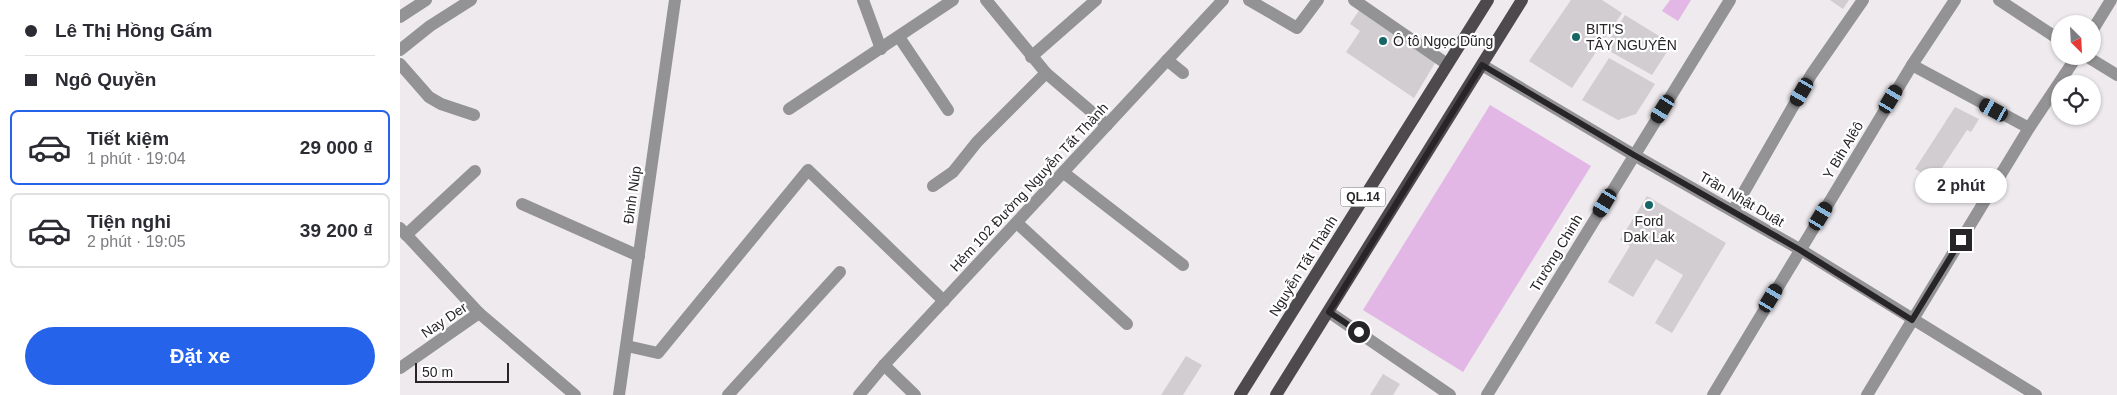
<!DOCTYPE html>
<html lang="vi">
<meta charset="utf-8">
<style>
body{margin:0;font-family:Arial,sans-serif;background:#f7f7f7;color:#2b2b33;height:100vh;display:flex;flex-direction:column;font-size:19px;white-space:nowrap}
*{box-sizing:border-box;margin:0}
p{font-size:16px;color:#7c7c81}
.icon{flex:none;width:28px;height:28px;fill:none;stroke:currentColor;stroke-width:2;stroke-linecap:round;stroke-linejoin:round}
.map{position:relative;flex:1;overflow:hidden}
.details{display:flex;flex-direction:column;background:#fff;width:400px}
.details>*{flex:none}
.guide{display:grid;align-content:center;height:110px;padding:0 25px;background:#fff}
.needle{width:32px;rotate:156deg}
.buttons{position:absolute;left:1651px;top:15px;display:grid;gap:10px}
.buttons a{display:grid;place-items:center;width:50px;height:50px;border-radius:50%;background:#fff;box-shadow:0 1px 4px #0004;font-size:25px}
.scale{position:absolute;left:15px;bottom:12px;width:94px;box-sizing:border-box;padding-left:5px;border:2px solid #272527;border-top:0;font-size:14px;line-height:18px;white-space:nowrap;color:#272527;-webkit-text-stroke:4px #fff;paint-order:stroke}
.end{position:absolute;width:22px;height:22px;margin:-11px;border:6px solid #272527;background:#fff;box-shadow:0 0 0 2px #fff}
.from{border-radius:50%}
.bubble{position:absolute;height:35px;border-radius:18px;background:#fff;box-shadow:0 1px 4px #0004;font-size:16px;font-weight:700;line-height:35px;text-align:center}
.car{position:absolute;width:15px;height:30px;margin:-15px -8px;border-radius:6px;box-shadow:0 0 4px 1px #0007;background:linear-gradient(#222 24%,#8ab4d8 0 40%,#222 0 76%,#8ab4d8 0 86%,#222 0)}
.guide b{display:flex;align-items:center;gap:18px;height:48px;font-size:19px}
.guide b+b{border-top:1px solid #e1e1e2}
.guide i{width:12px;height:12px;background:#2b2b33}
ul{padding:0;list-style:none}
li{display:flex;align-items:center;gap:15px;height:75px;margin:0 10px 8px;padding:0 15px;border:2px solid #e1e1e2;border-radius:8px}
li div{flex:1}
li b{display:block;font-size:19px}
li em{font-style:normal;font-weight:700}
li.on{border-color:#2563eb}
li>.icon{width:45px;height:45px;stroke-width:1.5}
.action{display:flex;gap:10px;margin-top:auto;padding:10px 25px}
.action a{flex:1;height:58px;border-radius:30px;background:#2563eb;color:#fff;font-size:20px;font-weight:700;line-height:58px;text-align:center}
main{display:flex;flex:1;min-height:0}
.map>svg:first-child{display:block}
.green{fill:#e2b7e5}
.building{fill:#d1cdd1}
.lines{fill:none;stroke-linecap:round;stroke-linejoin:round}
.minor{stroke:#939294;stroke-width:12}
.major{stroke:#4d4a4d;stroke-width:12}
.route{stroke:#272527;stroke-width:6}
.poi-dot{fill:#166567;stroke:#fff;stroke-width:2}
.labels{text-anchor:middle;stroke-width:4.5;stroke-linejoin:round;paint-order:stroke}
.shield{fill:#fff;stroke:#686668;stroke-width:1}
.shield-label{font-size:12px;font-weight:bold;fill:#272527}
.poi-label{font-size:14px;fill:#272527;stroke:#fff;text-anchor:start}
.street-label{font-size:14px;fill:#272527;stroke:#fff}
</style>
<main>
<section class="details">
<div class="guide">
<b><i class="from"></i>Lê Thị Hồng Gấm</b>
<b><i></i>Ngô Quyền</b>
</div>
<ul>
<li class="on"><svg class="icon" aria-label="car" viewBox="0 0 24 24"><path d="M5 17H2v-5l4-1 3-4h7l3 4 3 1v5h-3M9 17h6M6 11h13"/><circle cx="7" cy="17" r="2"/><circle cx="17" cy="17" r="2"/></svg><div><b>Tiết kiệm</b><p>1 phút · 19:04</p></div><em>29 000 ₫</em></li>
<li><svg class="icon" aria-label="car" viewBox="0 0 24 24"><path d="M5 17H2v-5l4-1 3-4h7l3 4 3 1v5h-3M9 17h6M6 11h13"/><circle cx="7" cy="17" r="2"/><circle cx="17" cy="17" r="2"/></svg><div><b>Tiện nghi</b><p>2 phút · 19:05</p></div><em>39 200 ₫</em></li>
</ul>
<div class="action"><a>Đặt xe</a></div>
</section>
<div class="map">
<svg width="1717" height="395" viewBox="0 0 1717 395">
<rect width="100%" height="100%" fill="#eeeaee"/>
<g class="green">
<path d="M1270,0H1291L1278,21L1262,11Z"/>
<path d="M1090,105L1191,166L1063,372L963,310Z"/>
</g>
<g class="building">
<path d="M1171,0H1202L1222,13L1172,88L1129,61Z"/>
<path d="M1430,0H1449L1443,9Z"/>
<path d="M962,6L1038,58L1014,98L946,52L960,31L950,24Z"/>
<path d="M1225,15L1272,44L1252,75L1204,48Z"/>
<path d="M1209,58L1255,84L1236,114L1218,120L1182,100Z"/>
<path d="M1555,107L1579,119L1571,132L1567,130L1534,180L1515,169Z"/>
<path d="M1247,196L1326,243L1272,333L1255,323L1283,275L1256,259L1233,297L1208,282L1230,246L1220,240Z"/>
<path d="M786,356L802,365L783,395H761Z"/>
<path d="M983,374L1000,384L993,395H970Z"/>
</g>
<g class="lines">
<g class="minor">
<path d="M463,0L481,49"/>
<path d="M586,0L646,73L707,125"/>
<path d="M849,0L897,28L918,0"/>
<path d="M954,0L1047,64"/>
<path d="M1599,0L1660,40"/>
<path d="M0,17L26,0"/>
<path d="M1692,31L1711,0"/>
<path d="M499,37L548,110"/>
<path d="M0,50L30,26L71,0"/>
<path d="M1686,56L1717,75"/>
<path d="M631,57L696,0"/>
<path d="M767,60L783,73"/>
<path d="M0,64L29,97L41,104L74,115"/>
<path d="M1082,65L1234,155L1401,250L1636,395"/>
<path d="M1512,65L1629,128"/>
<path d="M389,109L553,0"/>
<path d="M664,173L783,265"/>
<path d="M533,186L553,172L577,142L646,73"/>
<path d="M122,204L239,256"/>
<path d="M1333,211L1411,75L1463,0"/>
<path d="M617,223L727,324"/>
<path d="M0,228L79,313L175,395"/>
<path d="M6,235L75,171"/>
<path d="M929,312L1050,395"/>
<path d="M227,346L258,353L408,170L544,301"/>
<path d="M484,365L515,395"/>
<path d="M0,368L79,313"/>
<path d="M219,395L275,0"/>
<path d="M328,395L440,272"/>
<path d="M459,395L484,365L823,0"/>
<path d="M1087,395L1330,0"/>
<path d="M1313,395L1512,65L1555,0"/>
<path d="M1467,395L1629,128L1677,56"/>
</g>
<g class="major">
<path d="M840,395L1088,0"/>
<path d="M876,395L1122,0"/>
</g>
</g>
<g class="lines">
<path class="route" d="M959,332L929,312L1082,65L1234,155L1400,250L1512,320L1561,240"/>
</g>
<g class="poi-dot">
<circle cx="1176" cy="37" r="5"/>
<circle cx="983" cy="41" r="5"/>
<circle cx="1249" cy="205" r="5"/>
</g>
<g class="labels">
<rect class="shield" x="940.5" y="187.5" width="45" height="19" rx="4"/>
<g class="shield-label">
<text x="963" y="201">QL.14</text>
</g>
<g class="poi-label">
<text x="1186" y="34">BITI'S<tspan x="1186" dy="16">TÂY NGUYÊN</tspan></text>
<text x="993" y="46">Ô tô Ngọc Dũng</text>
<text x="1249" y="226" text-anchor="middle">Ford<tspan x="1249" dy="16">Dak Lak</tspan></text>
</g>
<g class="street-label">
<text transform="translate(1443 150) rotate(-59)" y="5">Y Bih Alêô</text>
<text transform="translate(629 187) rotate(-47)" y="5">Hẻm 102 Đường Nguyễn Tất Thành</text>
<text transform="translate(232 195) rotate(-82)" y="5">Đinh Núp</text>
<text transform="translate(1342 199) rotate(30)" y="5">Trần Nhật Duật</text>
<text transform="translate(1156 253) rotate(-59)" y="5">Trường Chinh</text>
<text transform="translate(903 266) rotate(-58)" y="5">Nguyễn Tất Thành</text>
<text transform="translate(44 320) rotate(-34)" y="5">Nay Der</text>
</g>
</g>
</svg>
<div class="buttons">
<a><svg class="needle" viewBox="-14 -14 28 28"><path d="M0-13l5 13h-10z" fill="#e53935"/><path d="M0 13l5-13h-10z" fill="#7c7c81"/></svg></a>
<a><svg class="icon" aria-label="locate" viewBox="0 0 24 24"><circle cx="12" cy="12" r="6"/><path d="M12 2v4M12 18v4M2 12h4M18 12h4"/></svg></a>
</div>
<div class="scale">50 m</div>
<i class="end from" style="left:959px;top:332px"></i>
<i class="end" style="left:1561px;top:240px"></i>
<div class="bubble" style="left:1515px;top:168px;width:92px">2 phút</div>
<i class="car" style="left:1402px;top:92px;rotate:210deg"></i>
<i class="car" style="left:1491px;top:99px;rotate:31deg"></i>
<i class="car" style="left:1263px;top:109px;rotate:212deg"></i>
<i class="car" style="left:1594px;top:110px;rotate:299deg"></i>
<i class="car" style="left:1205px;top:203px;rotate:211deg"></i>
<i class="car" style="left:1421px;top:216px;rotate:31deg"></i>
<i class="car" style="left:1371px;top:298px;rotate:31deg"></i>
</div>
</main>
